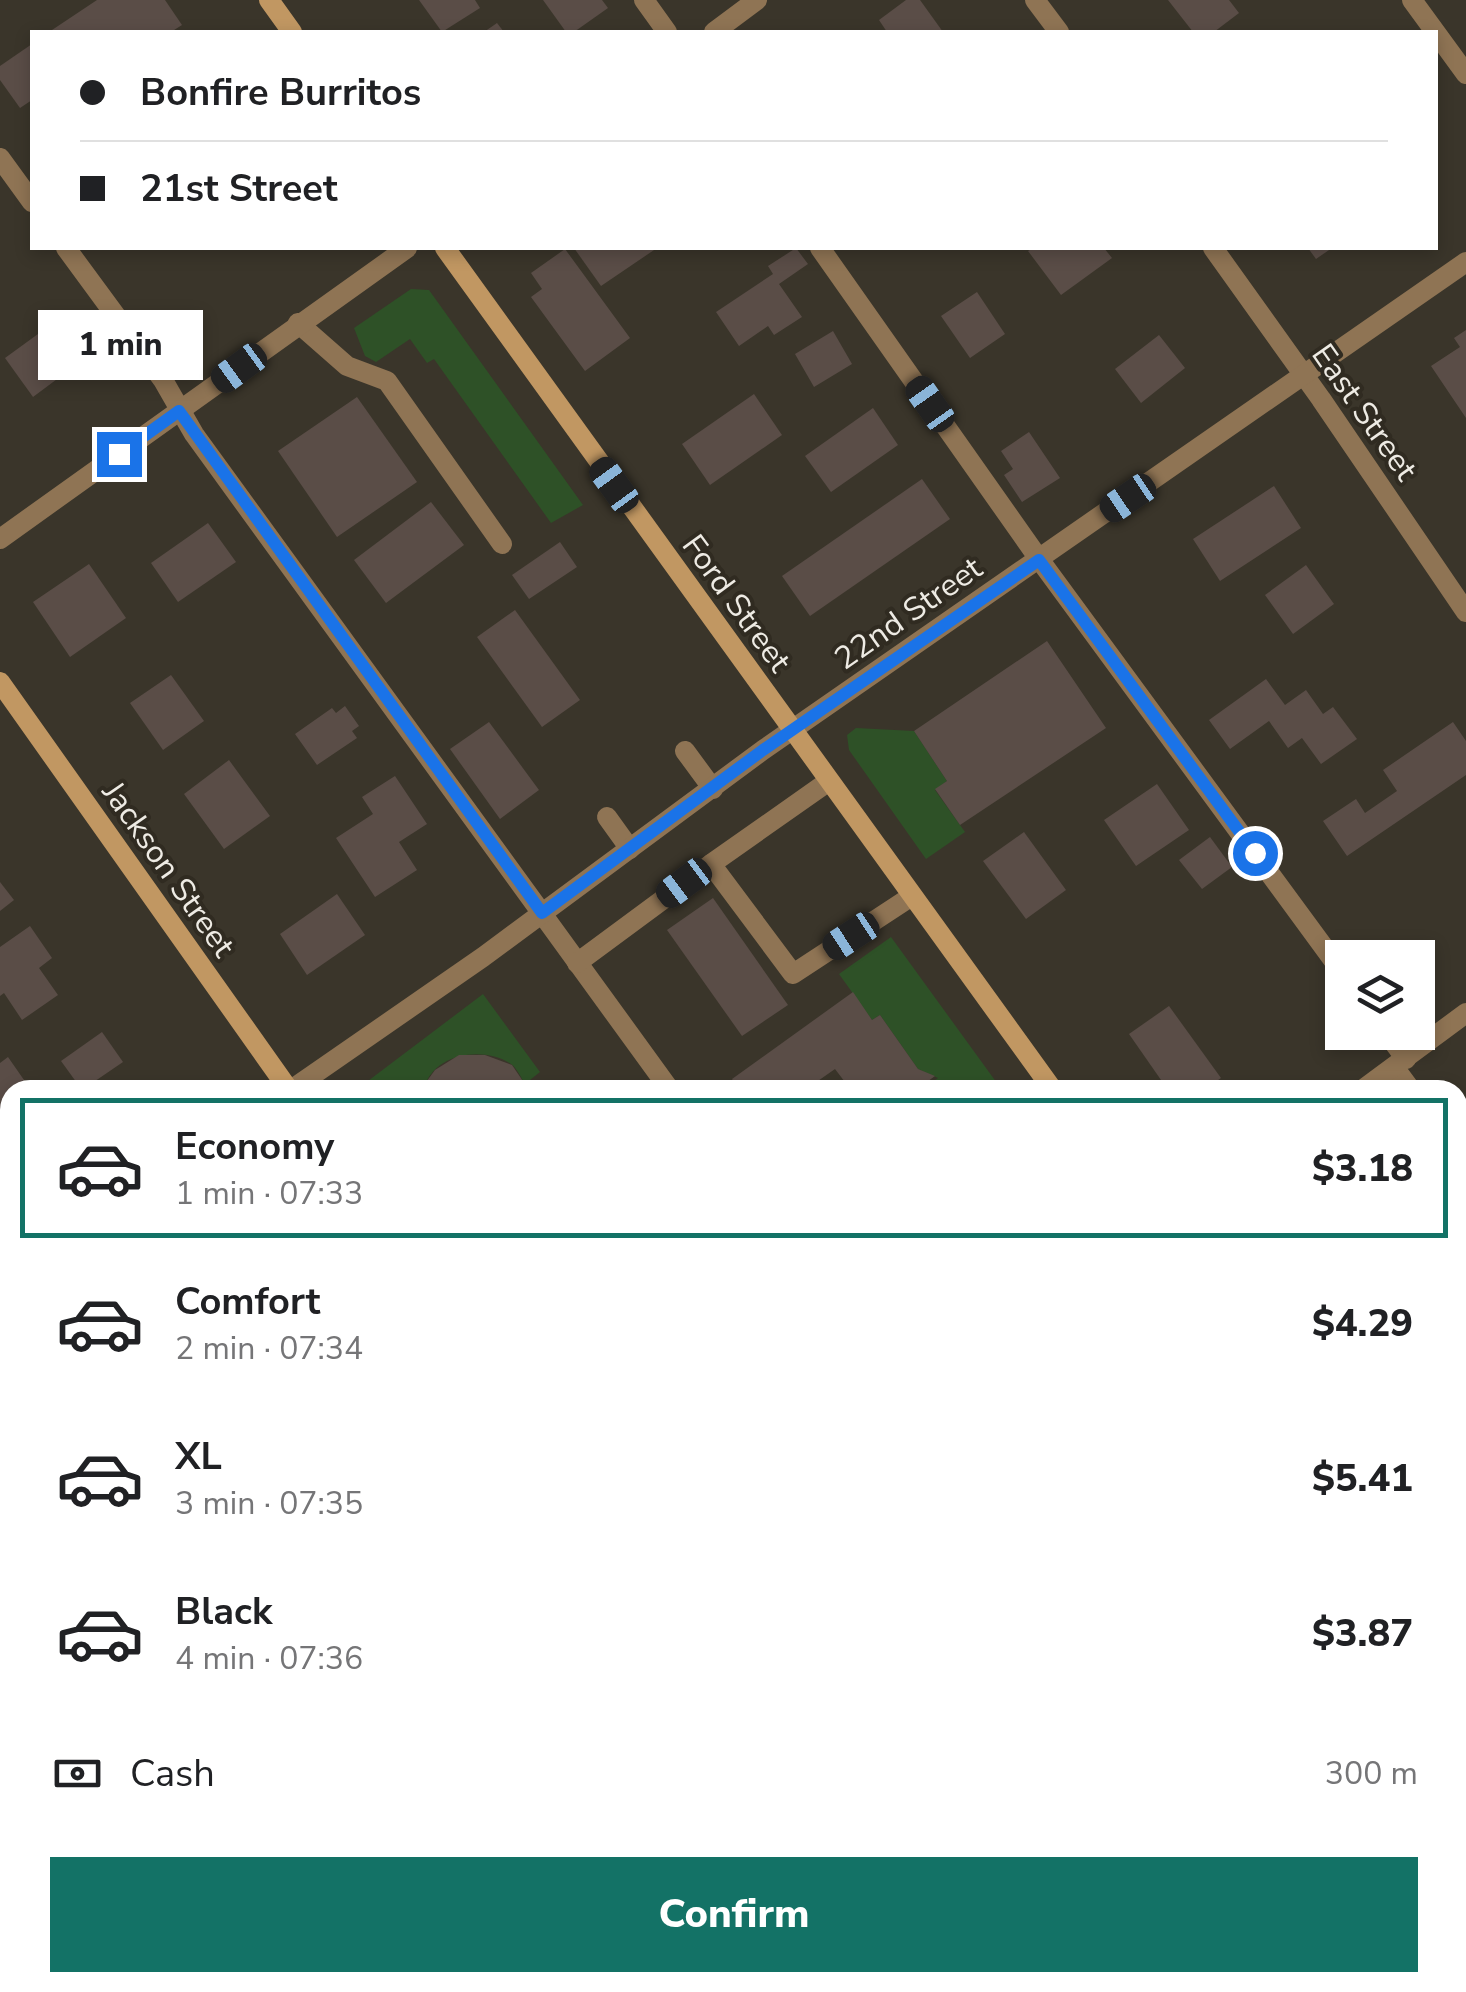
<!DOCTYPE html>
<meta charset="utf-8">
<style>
body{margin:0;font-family:"Nunito Sans",sans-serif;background:#f2f2f2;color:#202124;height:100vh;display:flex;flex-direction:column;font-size:38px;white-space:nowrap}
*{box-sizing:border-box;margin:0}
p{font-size:32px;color:#757577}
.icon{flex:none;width:55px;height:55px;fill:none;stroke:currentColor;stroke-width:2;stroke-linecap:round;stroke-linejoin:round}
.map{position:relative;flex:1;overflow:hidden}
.drawer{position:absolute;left:0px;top:1080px;width:1468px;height:912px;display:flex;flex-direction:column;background:#fff;border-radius:30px 30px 0 0;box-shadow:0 5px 15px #0003}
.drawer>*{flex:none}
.banner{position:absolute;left:30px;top:30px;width:1408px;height:220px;border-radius:0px;box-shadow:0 5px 15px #0003;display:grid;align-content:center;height:220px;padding:0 50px;background:#fff}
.fabs{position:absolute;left:1325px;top:940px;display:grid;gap:20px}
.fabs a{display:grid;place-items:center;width:110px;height:110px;border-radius:0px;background:#fff;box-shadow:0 5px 15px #0003;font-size:50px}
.end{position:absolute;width:45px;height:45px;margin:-22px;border:12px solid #1a73e8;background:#fff;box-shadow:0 0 0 5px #fff}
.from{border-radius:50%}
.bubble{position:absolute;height:70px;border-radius:0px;background:#fff;box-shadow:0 5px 15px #0003;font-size:32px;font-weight:800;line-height:70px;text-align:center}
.car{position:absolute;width:30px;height:60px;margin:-30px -15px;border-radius:12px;box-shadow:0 0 8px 2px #0007;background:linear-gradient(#222 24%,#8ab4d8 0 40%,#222 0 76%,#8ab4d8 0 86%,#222 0)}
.banner b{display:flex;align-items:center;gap:35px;height:95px;font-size:38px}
.banner b+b{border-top:2px solid #e0e0e0}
.banner i{width:25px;height:25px;background:#202124}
ul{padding:18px 0 0;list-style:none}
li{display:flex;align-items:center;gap:30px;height:140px;margin:0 20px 15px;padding:0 30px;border:5px solid transparent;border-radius:0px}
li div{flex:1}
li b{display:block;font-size:38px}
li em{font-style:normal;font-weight:800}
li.current{border-color:#137266}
li>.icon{width:90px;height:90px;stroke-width:1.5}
.pay{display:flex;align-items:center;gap:25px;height:110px;padding:0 50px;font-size:38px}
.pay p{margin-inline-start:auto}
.cta{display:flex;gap:20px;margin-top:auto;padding:20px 50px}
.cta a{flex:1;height:115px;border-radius:0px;background:#137266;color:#fff;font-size:40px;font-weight:800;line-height:115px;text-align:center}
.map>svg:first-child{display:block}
.green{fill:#2e5127}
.building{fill:#5a4d47}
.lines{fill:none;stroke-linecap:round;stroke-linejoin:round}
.lane{stroke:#8f7454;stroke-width:20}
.street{stroke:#8f7454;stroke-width:20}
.secondary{stroke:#c19762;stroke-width:20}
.route{stroke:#1a73e8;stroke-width:12}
.labels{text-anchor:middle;stroke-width:8;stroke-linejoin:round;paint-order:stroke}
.street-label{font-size:32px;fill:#eeebe4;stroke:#302b21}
</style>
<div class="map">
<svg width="1466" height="1992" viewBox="0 0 1466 1992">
<rect width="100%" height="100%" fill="#3a352a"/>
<g class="green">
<path d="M411,289L429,290L583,505L551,523L434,359L427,363L410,339L376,362L365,356L354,328Z"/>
<path d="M856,728L914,731L947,781L935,790L965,832L926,859L849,750L847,735Z"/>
<path d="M891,937L1002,1090H922L938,1078L918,1069L880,1015L872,1020L839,974Z"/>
<path d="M483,994L540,1072L525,1084C521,1078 517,1068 511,1064C483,1045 431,1054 424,1090H356Z"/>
<path d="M0,1581L10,1586V1679L0,1682Z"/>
</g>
<g class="building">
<path d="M97,0H165L182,25L171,32H49Z"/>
<path d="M419,0H475L480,8L442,32Z"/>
<path d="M543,0H602L608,8L574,32H566Z"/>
<path d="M906,0H920L943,32H887L879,20Z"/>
<path d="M1168,0H1229L1239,13L1214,32H1193Z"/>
<path d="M497,23L504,32H484Z"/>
<path d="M32,44V100L20,108L0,80V66Z"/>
<path d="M574,248H657L601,286Z"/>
<path d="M796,248L808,264L779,284L802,317L774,335L768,326L739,346L716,312L773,274L768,266Z"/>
<path d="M1033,248H1104L1112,258L1061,295L1028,251Z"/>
<path d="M1308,248H1332L1316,259Z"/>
<path d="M565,249L630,338L585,371L531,297L542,289L531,273Z"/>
<path d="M977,292L1005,334L970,358L941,316Z"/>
<path d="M60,318L88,356L33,397L5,358Z"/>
<path d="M1466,330V418L1431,366L1460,347L1454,338Z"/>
<path d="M833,331L852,364L814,387L795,354Z"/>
<path d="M1159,335L1185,368L1141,403L1115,369Z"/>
<path d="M754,394L782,435L710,485L682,444Z"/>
<path d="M357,397L417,482L337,537L278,451Z"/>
<path d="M873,408L898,445L831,492L805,456Z"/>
<path d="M1029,432L1060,478L1022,502L1004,475L1013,469L1001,451Z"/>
<path d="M922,479L950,519L810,616L782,576Z"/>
<path d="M1274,486L1301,528L1220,581L1193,539Z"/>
<path d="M431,502L464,545L386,603L354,560Z"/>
<path d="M208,523L236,562L178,602L151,563Z"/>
<path d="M560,542L577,567L529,599L512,575Z"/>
<path d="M89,564L126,618L70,657L33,602Z"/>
<path d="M1306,565L1334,604L1293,634L1265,595Z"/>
<path d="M515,610L580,700L542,727L477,637Z"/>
<path d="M1047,641L1106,728L960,825L935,789L947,781L914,731Z"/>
<path d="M171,675L204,721L163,750L130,703Z"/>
<path d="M1266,679L1285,705L1306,690L1323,714L1333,707L1357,739L1321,764L1302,738L1288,748L1269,721L1230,749L1209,720Z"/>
<path d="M345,706L359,726L352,731L357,738L317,765L295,734L332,708L336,713Z"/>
<path d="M489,722L539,790L500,819L450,749Z"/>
<path d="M1453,722L1466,741V775L1347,856L1323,821L1356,799L1365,813L1397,791L1383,770Z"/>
<path d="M229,760L270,816L224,849L184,794Z"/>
<path d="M395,776L427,824L399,842L417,870L375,897L336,838L373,814L362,797Z"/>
<path d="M1157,784L1189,830L1136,866L1104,820Z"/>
<path d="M1024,832L1066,890L1026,919L983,861Z"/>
<path d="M1210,837L1232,867L1202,889L1179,860Z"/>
<path d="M0,882L14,900L0,911Z"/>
<path d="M337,894L365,935L307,975L280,934Z"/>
<path d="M713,898L788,1005L742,1036L667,930Z"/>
<path d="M30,926L52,958L39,968L58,995L22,1020L4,993L0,996V947Z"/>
<path d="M853,992L872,1020L880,1015L918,1069L935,1076L916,1090H851L835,1069L805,1090H740L732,1079Z"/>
<path d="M1169,1006L1221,1078L1204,1090H1168L1129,1034Z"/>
<path d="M102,1032L123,1062L82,1090L61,1061Z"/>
<path d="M459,1055H485L512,1065L529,1090H424V1085L435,1070Z"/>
<path d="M8,1057L31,1090H10V1123L0,1109V1063Z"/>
<path d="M1458,1184L1466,1196V1205L1458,1212Z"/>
<path d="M1466,1394V1429L1458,1435V1400Z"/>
<path d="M10,1412V1466L0,1452V1419Z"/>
<path d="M1458,1502L1466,1514V1560L1458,1548Z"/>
<path d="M0,1813L10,1827V1948L6,1951L0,1942Z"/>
<path d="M1458,1927L1466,1939V1992H1279L1292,1982H1458Z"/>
<path d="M251,1982H292L299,1992H258Z"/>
<path d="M376,1982H443L450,1992H368L366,1989Z"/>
<path d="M676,1982H753L757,1988L751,1992H682Z"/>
<path d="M1011,1982H1054L1040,1992H1017Z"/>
</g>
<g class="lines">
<g class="lane">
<path d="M644,0L667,32"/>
<path d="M1412,0L1466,74"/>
<path d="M0,158L32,202"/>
<path d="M66,248L163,380L194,434L670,1090"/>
<path d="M820,248L1039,559L1342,972"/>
<path d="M298,323L347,366L387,381L502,544"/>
<path d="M685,751L713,789"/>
<path d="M829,781L711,864L793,974L912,896"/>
<path d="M607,817L630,849"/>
<path d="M577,963L711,864"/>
<path d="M1386,1032L1406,1059"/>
<path d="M1394,1067L1411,1090"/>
<path d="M1458,1153L1466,1164"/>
<path d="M1466,1456V1457"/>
<path d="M1458,1835L1466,1847"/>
<path d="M216,1982L223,1992"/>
</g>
<g class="street">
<path d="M1035,0L1059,32"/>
<path d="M714,32L757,0"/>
<path d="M1213,248L1321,399L1466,612"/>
<path d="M0,539L407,248"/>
<path d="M291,1090L483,957L763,750L1466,262"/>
<path d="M1362,1090L1466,1013"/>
<path d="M0,1210L10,1225"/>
<path d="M0,1297L10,1290"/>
<path d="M1458,1770L1466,1764"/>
<path d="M552,1982L559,1992"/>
<path d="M104,1992L117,1982"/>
<path d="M1159,1992L1172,1982"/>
</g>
<g class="secondary">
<path d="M269,0L292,32"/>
<path d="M445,248L1053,1090"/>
<path d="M0,682L289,1090"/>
<path d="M1458,1670L1466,1682"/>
<path d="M932,1982L938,1992"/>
</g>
</g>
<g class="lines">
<path class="route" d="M119,454L179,411L542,913L763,750L1039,560L1255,853"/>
</g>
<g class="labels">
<g class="street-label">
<text transform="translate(1365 412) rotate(55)" y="11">East Street</text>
<text transform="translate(737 603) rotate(54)" y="11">Ford Street</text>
<text transform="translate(908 613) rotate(-35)" y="11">22nd Street</text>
<text transform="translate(169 869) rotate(55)" y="11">Jackson Street</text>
</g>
</g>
</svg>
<div class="fabs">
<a><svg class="icon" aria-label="layers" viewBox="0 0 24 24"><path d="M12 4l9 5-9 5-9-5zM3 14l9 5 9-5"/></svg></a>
</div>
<i class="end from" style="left:1255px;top:853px"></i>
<i class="end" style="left:119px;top:454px"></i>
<div class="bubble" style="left:38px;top:310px;width:165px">1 min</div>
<i class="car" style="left:239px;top:368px;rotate:234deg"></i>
<i class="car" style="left:930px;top:404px;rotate:325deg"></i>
<i class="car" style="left:614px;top:485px;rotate:324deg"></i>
<i class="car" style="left:1128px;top:498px;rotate:236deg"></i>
<i class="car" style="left:684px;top:883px;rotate:233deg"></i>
<i class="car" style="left:851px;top:936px;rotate:237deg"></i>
<div class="banner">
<b><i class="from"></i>Bonfire Burritos</b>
<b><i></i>21st Street</b>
</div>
<section class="drawer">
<ul>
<li class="current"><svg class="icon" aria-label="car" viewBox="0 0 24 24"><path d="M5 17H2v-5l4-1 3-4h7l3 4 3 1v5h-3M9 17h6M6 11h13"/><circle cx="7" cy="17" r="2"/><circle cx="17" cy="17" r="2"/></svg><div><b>Economy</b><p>1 min · 07:33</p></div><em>$3.18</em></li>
<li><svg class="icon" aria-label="car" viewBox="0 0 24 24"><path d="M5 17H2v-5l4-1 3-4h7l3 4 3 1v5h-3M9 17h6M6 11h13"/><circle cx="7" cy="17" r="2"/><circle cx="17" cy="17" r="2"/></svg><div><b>Comfort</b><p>2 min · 07:34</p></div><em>$4.29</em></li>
<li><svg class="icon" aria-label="car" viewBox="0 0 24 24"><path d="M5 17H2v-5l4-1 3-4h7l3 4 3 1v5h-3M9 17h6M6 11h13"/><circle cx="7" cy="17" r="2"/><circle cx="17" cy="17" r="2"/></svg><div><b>XL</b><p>3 min · 07:35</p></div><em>$5.41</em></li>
<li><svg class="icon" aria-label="car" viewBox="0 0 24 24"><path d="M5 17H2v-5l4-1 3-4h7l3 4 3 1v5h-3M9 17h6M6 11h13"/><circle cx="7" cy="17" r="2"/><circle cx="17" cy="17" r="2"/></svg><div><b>Black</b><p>4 min · 07:36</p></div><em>$3.87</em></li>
</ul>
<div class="pay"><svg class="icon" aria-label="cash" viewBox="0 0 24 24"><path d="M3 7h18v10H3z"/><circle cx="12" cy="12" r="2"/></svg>Cash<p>300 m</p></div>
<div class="cta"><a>Confirm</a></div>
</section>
</div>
